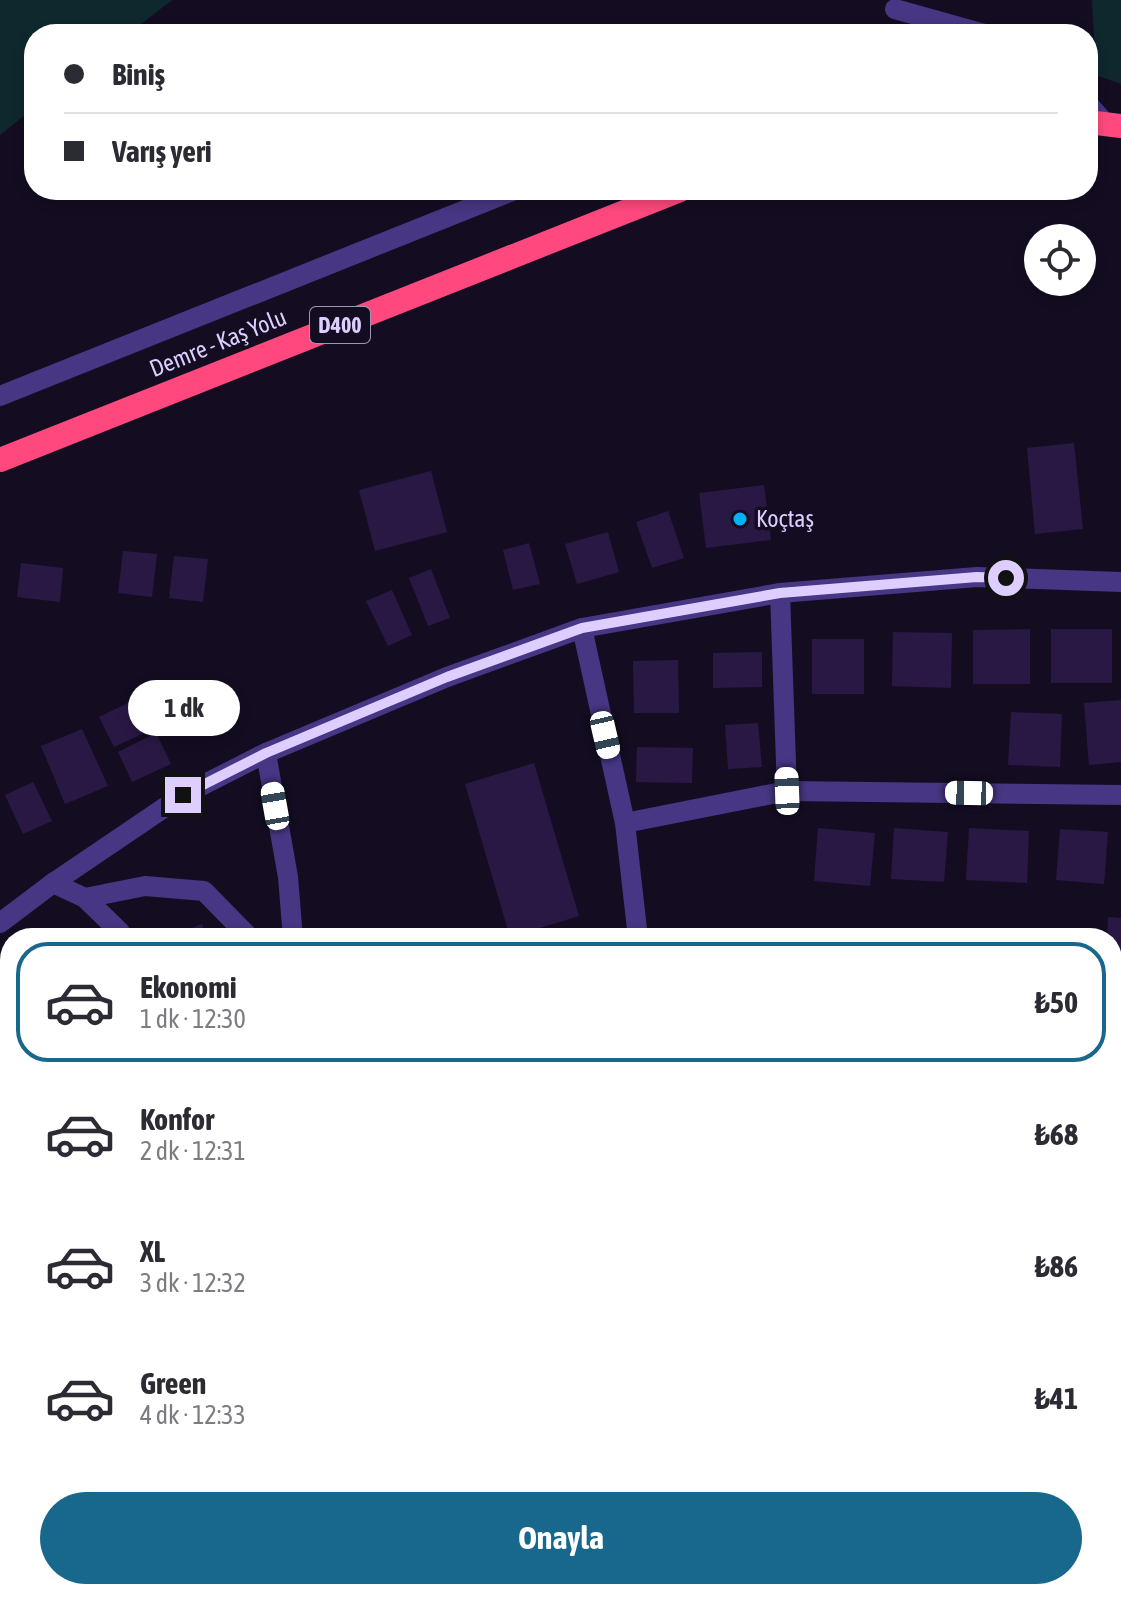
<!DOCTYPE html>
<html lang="tr">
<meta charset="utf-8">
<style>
body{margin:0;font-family:"Asap Condensed",sans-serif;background:#f7f7f7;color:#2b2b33;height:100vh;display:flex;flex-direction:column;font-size:30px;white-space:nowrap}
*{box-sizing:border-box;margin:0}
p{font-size:26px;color:#7c7c81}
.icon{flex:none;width:44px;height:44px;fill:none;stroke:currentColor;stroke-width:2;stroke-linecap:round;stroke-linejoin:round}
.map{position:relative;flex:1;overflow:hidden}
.side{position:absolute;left:0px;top:928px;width:1122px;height:672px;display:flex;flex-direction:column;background:#fff;border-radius:32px 32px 0 0;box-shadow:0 4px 12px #0003}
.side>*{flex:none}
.banner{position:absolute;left:24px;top:24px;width:1074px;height:176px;border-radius:32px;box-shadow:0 4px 12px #0003;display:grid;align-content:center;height:176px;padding:0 40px;background:#fff}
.buttons{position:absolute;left:1024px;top:224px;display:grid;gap:16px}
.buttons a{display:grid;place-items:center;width:72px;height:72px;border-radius:50%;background:#fff;box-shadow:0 4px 12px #0003;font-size:40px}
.end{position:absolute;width:36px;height:36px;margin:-18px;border:10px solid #ddceff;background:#111;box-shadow:0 0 0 4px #111}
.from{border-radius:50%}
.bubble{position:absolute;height:56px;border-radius:28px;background:#fff;box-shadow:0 4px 12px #0003;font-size:26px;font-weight:700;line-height:56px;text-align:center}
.car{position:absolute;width:24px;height:48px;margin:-24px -12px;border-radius:10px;box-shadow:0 0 6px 2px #0007;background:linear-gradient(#fff 24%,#345 0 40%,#fff 0 76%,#345 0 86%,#fff 0)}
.banner b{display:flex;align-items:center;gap:28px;height:76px;font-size:30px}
.banner b+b{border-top:2px solid #e1e1e2}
.banner i{width:20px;height:20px;background:#2b2b33}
ul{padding:14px 0 0;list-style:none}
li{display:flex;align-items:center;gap:24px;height:120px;margin:0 16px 12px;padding:0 24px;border:4px solid transparent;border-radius:32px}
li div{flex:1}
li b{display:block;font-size:30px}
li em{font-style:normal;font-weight:700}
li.on{border-color:#18678c}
li>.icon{width:72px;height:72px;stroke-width:1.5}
.button{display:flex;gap:16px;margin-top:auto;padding:16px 40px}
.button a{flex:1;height:92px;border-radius:48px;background:#18678c;color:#fff;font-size:32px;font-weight:700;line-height:92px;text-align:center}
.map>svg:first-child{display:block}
.green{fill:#0f282d}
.building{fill:#291844}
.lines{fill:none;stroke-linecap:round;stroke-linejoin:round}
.path{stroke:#29a5b8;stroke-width:5;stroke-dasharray:4 6;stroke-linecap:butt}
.minor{stroke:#473683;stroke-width:20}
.highway{stroke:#ff497e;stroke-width:24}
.route{stroke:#ddceff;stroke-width:10}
.poi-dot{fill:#00b1f9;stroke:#140d22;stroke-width:3}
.labels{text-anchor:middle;stroke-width:7;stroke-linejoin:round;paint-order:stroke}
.shield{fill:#140d22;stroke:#a194bd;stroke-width:2}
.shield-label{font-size:22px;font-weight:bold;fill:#ddceff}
.street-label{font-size:24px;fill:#ddceff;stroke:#140d22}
.poi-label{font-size:24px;fill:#ddceff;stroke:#140d22;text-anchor:start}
</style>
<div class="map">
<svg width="1121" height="1600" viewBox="0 0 1121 1600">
<rect width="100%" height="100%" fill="#140d22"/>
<g class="green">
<path d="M0,0H172L128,34H34V108L0,135Z"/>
<path d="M1092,0H1121V84L1096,75Z"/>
<path d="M1121,1082V1600H457L463,1590H1112V1083Z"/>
</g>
<g class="building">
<path d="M1074,443L1083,529L1035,534L1027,448Z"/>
<path d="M431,471L447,532L375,551L359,490Z"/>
<path d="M764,485L771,540L706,548L699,493Z"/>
<path d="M668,511L684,558L652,568L636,522Z"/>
<path d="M608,532L619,572L577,584L565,544Z"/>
<path d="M529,543L540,584L513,590L503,550Z"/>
<path d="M123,551L157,554L152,597L118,593Z"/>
<path d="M174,556L208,559L203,602L169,598Z"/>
<path d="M21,563L63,568L60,602L17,597Z"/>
<path d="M431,569L450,618L428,626L409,578Z"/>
<path d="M392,590L412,635L388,646L366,601Z"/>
<path d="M1030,629V684H973V630Z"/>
<rect x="1051" y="629" width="61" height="54"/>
<path d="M893,632L952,633L951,688L892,686Z"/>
<rect x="812" y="639" width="52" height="55"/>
<path d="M762,652V687L713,688V653Z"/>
<path d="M678,660L679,713H634L633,661Z"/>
<path d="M138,698L153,729L114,747L99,717Z"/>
<path d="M1121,700V762L1089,765L1084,703Z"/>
<path d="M1011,712L1062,714L1060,767L1008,765Z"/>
<path d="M758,723L762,767L728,769L725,725Z"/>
<path d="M82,729L108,786L65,804L41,746Z"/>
<path d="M156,733L171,764L132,782L118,752Z"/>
<path d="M637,747L693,748L692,783L636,782Z"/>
<path d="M534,763L579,916L510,937L465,784Z"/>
<path d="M33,782L52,821L23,834L5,795Z"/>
<path d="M818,828L875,833L870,886L814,881Z"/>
<path d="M894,828L948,832L944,882L891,879Z"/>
<path d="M969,828L1029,831L1027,883L966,880Z"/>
<path d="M1060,829L1108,832L1104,884L1056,880Z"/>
<path d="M1108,917L1121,918V978L1112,977V938H1107Z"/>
<path d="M202,924L207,938H167Z"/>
<rect x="0" y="1147" width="8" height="48"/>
<path d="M10,1231V1282L0,1283V1232Z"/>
</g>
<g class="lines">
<path class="path" d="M1112,1013L1121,1015"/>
<g class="minor">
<path d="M895,9L984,34"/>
<path d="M1088,104L1104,122"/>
<path d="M0,396L515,190"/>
<path d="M780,593L787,791"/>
<path d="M582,628L625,823L638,938"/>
<path d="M266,753L288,877L293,938"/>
<path d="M625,823L787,791L1121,795"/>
<path d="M53,883L85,898L120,932L121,938"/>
<path d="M85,898L145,886L204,891L250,938"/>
<path d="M0,923L53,883L183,795L266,753L447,677L582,628L780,593L977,577L1121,582"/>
<path d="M0,988L10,1018"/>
<path d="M0,1489L10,1487"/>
<path d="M272,1590L275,1600"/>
</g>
<g class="highway">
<path d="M1088,122L1121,126"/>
<path d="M0,460L680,190"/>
</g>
</g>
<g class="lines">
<path class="route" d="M183,795L266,753L447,677L582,628L780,593L977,577L1006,578"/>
</g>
<circle class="poi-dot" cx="740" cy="519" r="8"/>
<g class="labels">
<rect class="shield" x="310" y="307" width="60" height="36" rx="6"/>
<g class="shield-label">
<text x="340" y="333">D400</text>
</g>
<g class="street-label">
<text transform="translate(218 343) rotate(-22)" y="8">Demre - Kaş Yolu</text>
</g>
<g class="poi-label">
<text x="756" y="527">Koçtaş</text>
</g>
</g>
</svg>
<div class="buttons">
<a><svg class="icon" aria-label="locate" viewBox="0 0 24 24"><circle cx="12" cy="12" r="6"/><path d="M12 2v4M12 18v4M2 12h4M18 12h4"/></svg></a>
</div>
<i class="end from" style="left:1006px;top:578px"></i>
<i class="end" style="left:183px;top:795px"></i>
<div class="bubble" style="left:128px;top:680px;width:112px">1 dk</div>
<i class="car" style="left:605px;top:735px;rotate:167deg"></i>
<i class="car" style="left:787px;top:791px;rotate:358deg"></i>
<i class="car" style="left:969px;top:793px;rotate:271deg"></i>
<i class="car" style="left:275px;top:806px;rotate:350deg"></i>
<div class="banner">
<b><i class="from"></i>Biniş</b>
<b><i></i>Varış yeri</b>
</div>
<section class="side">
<ul>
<li class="on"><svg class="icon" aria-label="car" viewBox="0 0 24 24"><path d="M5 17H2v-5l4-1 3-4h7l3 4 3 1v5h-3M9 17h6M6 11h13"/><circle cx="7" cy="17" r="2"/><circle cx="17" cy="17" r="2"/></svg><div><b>Ekonomi</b><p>1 dk · 12:30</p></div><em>₺50</em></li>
<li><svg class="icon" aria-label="car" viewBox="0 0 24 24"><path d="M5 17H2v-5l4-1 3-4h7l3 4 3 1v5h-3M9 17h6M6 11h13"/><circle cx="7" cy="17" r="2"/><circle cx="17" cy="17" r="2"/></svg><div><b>Konfor</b><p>2 dk · 12:31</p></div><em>₺68</em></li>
<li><svg class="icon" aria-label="car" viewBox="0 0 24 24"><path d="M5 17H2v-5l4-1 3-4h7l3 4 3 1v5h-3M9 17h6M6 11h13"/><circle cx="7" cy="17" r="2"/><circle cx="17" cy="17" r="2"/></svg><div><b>XL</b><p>3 dk · 12:32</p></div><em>₺86</em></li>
<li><svg class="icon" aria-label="car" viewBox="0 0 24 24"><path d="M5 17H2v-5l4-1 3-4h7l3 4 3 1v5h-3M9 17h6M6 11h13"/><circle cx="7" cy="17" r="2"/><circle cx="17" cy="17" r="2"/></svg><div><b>Green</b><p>4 dk · 12:33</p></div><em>₺41</em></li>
</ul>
<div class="button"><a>Onayla</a></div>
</section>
</div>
